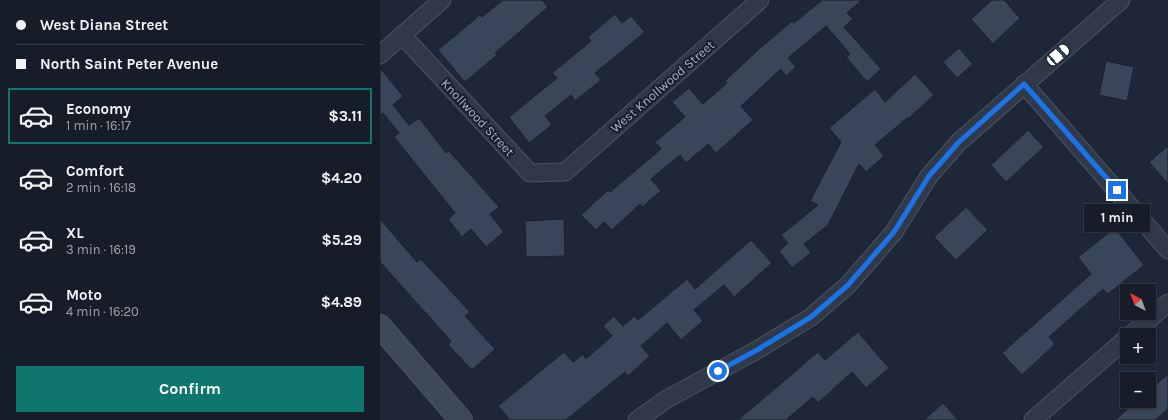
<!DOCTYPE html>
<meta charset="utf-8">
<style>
body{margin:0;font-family:Karla,sans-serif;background:#1f2631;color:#f1f3f6;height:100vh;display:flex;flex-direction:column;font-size:15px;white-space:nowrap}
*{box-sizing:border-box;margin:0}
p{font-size:13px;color:#9ea2a8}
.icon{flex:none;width:22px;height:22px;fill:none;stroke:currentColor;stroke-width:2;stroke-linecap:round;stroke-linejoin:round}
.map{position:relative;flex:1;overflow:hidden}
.drawer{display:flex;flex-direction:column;background:#161d29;width:380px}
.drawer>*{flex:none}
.top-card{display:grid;align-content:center;height:88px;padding:0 16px;background:#161d29}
.needle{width:26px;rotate:319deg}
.buttons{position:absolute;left:740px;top:284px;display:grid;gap:8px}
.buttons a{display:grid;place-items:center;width:36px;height:36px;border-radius:0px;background:#161d29;box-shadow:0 1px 3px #0004,0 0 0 1px #353b46;font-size:20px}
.end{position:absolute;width:18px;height:18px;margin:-9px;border:5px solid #1a73e8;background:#fff;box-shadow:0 0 0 2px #fff}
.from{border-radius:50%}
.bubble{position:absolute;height:28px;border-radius:0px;background:#161d29;box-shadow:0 1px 3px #0004,0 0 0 1px #353b46;font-size:13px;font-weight:700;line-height:28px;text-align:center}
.car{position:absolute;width:12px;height:24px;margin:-12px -6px;border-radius:5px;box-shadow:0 0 3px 1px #0007;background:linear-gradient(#fff 24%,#345 0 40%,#fff 0 76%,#345 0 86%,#fff 0)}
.top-card b{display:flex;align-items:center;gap:14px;height:38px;font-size:15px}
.top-card b+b{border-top:1px solid #353b46}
.top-card i{width:10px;height:10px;background:#f1f3f6}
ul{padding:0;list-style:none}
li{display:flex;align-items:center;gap:12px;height:56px;margin:0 8px 6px;padding:0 8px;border:2px solid transparent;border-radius:0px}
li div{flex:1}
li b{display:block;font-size:15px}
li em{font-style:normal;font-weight:700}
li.selected{border-color:#0f766e}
li>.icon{width:36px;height:36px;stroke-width:1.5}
.primary-button{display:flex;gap:8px;margin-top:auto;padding:8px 16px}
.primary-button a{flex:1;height:46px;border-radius:0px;background:#0f766e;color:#fff;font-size:16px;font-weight:700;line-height:46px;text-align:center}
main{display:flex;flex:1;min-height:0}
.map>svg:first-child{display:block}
.building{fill:#394558;stroke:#18212e}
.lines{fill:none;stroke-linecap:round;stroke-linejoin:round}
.street-casing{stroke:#4b5463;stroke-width:19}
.secondary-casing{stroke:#4b5463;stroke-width:24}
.street{stroke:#313948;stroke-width:17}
.secondary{stroke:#3e485b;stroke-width:22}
.route{stroke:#1a73e8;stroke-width:5}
.labels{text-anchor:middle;stroke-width:4;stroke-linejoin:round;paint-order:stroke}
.street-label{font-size:13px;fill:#aab4c5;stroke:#171f2c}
</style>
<main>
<section class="drawer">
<div class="top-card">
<b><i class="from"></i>West Diana Street</b>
<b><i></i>North Saint Peter Avenue</b>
</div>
<ul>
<li class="selected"><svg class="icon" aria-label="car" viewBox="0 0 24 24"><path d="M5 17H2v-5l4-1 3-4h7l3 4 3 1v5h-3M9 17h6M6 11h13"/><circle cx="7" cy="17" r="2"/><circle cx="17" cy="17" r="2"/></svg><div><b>Economy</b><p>1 min · 16:17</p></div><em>$3.11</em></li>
<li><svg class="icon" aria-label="car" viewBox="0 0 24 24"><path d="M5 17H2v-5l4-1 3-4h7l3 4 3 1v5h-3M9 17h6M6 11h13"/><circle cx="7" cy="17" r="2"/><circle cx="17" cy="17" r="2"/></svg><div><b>Comfort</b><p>2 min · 16:18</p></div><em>$4.20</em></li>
<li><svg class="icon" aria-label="car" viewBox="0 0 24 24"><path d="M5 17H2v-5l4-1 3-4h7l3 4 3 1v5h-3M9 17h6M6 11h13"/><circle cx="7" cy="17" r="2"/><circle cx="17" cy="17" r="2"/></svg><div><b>XL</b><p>3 min · 16:19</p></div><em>$5.29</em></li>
<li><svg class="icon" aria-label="car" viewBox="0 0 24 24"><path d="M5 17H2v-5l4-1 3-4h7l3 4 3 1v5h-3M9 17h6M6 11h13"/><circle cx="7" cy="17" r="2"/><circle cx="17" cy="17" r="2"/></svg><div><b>Moto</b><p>4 min · 16:20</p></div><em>$4.89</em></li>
</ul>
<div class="primary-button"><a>Confirm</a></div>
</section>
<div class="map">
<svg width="788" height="420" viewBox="0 0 788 420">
<rect width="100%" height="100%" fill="#1d2737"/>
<g class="building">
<path d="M123,0H162L168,7L115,53L117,55L85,82L58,50L100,15L102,17Z"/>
<path d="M442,0H482L467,13L473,19L464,27L501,69L487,82L466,57L470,54L446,26L408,58L416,67L406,76L401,69L361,106L373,120L336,153L328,144L306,163L300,155L271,179L281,191L262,207L260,204L232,230L224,222L216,230L201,215L228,190L230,192L281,149L275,142L305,117L292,102L309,88L323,104L347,83L345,81L377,51L412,21L414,23Z"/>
<path d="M612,0H624L640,18L613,44L591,19Z"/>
<path d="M235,14L242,23L251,16L265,32L215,73L221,80L195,101L191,95L165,116L172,125L149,143L129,117L177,78L172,73L211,41L208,37Z"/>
<path d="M579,48L593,64L577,78L563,62Z"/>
<path d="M726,61L754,67L747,101L719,95Z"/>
<path d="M0,68L23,96L13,105L29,125L39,118L66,153L69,151L119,207L110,214L124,232L106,247L91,229L82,237L68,219L75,213L14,137L19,133L3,113L0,116Z"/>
<path d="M535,74L554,95L528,119L527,118L495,145L504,156L486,172L479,164L448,225L424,244L431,253L412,268L399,251L408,243L401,235L438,205L430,201L461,142L449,128L495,89L505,102Z"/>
<path d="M648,130L664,147L626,182L611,165Z"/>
<path d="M788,146V184L769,162Z"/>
<path d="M586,207L608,230L576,260L554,237Z"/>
<path d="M0,219L37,262L41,259L90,312L85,316L115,349L92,370L68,345L71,341L0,262Z"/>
<path d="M184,219L185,256L146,257L145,221Z"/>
<path d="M735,228L764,265L728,294L723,289L669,337L675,344L642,375L622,353L711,274L698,257Z"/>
<path d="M371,240L392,263L354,297L344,285L314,310L323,321L301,340L287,323L261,346L270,356L248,376L245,372L186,420H130L118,406L184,352L193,362L203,354L206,359L232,336L223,326L234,316L243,326L254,316L258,320L307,279L315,289Z"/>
<path d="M478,332L509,368L486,388L472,372L438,403L433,397L406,420H358L438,352L445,360Z"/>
<path d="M788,374V409L775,420H735L757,401H769V391Z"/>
<path d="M563,403L578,420H544Z"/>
</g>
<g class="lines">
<defs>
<g id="street">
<path d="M22,35L150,173L185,172L380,0"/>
<path d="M0,55L62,0"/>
<path d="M644,84L788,250"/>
<path d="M751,335L788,303"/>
<path d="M257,420L287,399L377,350L431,317L468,285L514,232L549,176L579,142L741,0"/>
<path d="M653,420L747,338"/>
</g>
<path id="secondary" d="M0,326L81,420"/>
</defs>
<use href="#street" class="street-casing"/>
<use href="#secondary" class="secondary-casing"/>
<use href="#street" class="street"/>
<use href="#secondary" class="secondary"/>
</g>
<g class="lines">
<path class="route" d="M338,371L377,350L431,317L468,285L514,232L549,176L579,142L644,84L737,190"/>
</g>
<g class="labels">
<g class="street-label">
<text transform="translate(282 86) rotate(-41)" y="5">West Knollwood Street</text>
<text transform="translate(98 117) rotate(47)" y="5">Knollwood Street</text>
</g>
</g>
</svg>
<div class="buttons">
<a><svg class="needle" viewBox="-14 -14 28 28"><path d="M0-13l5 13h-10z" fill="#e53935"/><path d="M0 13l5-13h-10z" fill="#9ea2a8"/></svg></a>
<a>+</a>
<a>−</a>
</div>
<i class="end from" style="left:338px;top:371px"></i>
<i class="end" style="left:737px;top:190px"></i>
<div class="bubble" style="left:704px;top:204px;width:66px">1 min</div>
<i class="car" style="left:678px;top:55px;rotate:49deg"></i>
</div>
</main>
